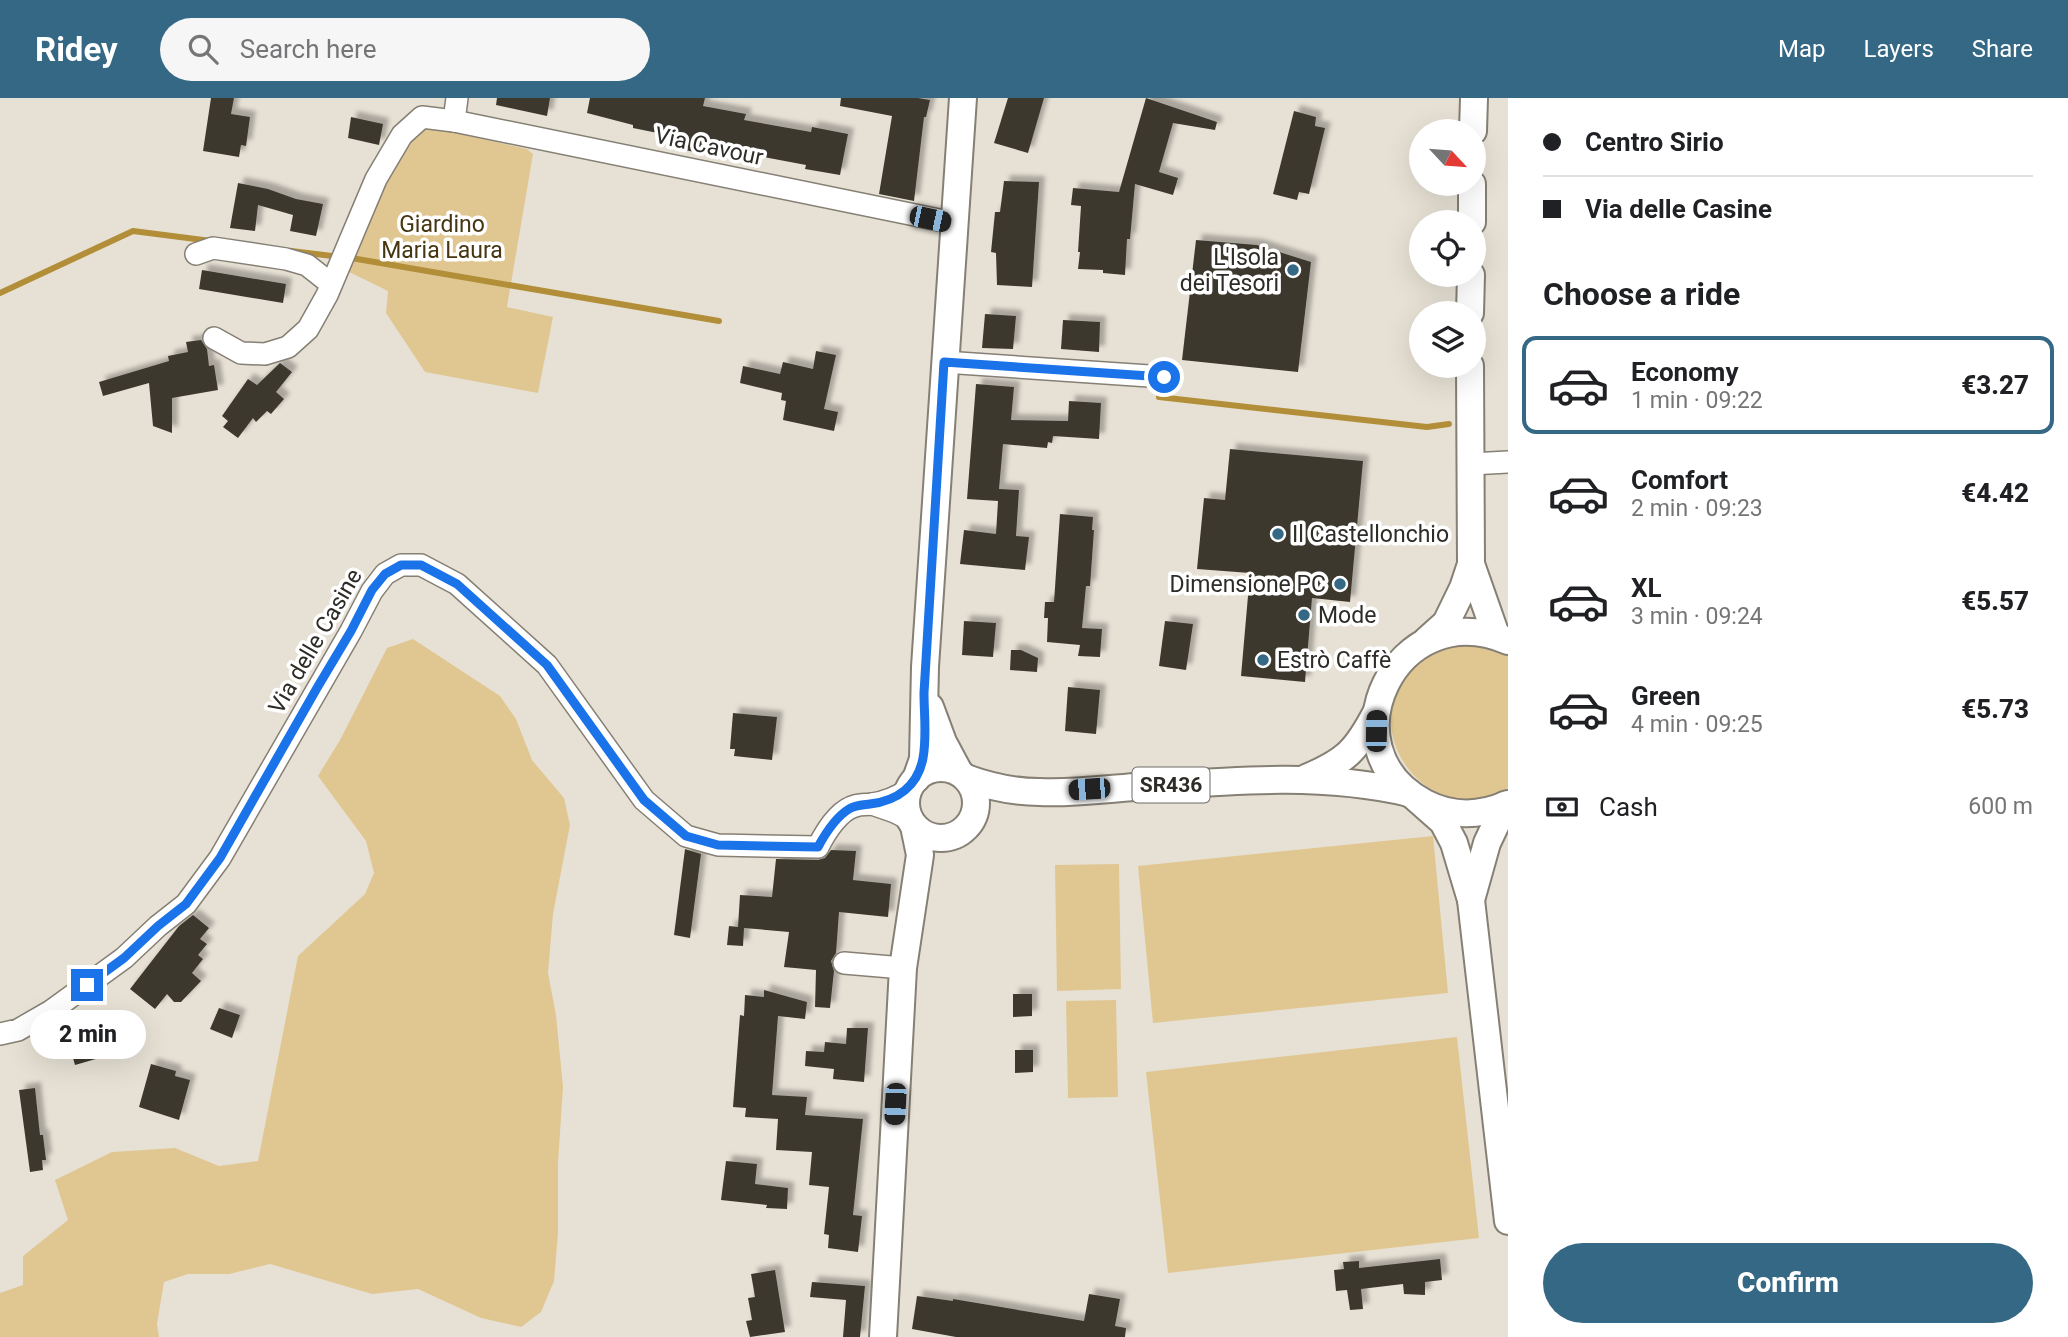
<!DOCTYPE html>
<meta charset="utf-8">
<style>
body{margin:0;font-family:Roboto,sans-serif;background:#f6f6f6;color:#202124;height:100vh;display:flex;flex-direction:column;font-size:26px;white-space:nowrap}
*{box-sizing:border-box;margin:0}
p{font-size:23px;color:#757577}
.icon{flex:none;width:38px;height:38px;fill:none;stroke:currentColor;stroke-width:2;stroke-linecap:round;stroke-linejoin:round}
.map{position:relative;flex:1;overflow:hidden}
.details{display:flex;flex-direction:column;background:#fff;width:560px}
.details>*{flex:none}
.banner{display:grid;align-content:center;height:154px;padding:0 35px;background:#fff}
.needle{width:46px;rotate:116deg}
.buttons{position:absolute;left:1409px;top:21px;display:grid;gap:14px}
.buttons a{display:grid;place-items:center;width:77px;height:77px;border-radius:50%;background:#fff;box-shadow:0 7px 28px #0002;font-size:35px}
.end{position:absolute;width:32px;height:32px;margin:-16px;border:9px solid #1a73e8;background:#fff;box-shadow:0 0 0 4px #fff}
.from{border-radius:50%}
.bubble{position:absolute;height:49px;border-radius:24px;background:#fff;box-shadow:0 7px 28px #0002;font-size:23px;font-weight:800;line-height:49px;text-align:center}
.car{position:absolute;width:21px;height:42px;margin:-21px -10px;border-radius:9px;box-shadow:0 0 5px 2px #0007;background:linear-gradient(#222 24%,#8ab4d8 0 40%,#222 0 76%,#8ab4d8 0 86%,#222 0)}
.banner b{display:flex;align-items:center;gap:24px;height:66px;font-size:26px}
.banner b+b{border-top:2px solid #e0e0e0}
.banner i{width:18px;height:18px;background:#202124}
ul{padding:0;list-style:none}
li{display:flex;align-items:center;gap:21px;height:98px;margin:0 14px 10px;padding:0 21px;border:4px solid transparent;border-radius:14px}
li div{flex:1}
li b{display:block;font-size:26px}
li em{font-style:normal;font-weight:800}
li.current{border-color:#356885}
li>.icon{width:63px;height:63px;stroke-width:1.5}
h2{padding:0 35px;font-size:32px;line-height:84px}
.pay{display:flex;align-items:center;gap:18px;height:77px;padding:0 35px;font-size:26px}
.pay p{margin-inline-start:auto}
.button{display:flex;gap:14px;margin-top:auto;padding:14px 35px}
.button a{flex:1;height:80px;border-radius:42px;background:#356885;color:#fff;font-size:28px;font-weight:800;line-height:80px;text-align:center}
header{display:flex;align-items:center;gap:42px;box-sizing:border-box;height:98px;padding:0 35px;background:#356885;color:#fff}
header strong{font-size:33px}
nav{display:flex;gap:38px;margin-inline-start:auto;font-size:24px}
.search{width:490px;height:63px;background:#f6f6f6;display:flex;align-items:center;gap:18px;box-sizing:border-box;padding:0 24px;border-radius:38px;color:#757577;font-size:26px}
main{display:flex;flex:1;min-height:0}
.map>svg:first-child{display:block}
.green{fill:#e0c792}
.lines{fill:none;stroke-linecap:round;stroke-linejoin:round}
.stream{stroke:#b38e38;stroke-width:6}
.building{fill:#3d392f;filter:url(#shadow)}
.minor-casing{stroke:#857f74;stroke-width:24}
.major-casing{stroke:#857f74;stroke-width:30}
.minor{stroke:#fff;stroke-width:21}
.major{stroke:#fff;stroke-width:26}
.route{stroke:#1a73e8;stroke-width:9}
.poi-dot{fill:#356885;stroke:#fff;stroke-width:2.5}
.labels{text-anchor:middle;stroke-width:7;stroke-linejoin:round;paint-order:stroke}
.shield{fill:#fff;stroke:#6d6b68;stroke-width:2}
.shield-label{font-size:21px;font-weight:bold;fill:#2e2c27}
.street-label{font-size:23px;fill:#2e2c27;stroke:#fff}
.park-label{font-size:23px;fill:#463611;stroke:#fff}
.poi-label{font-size:23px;fill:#2e2c27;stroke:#fff;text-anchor:start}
</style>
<header>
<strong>Ridey</strong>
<div class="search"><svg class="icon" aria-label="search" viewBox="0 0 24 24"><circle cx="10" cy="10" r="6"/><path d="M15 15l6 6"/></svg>Search here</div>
<nav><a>Map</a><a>Layers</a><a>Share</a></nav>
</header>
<main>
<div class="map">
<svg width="1508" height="1239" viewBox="0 0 1508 1239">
<defs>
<filter id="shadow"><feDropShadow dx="6" dy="-6" stdDeviation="2" flood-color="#0004"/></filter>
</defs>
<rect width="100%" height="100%" fill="#e7e1d5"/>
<g class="green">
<path d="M430,29L527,51L533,56L507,209L553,219L538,295L425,274L386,215L388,193L343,171L402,46L417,31Z"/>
<path d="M413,541L500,598L516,621L532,662L564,700L570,727L553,816L548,875L556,917L563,989L558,1065V1135L554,1183L541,1214L521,1229L481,1220L418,1191L372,1196L270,1166L229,1176H188L164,1184L157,1226L159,1239H0V1195L23,1187V1158L68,1122L55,1082L112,1054L175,1050L219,1068L258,1063L298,858L365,796L374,775L366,743L318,678L340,642L387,550Z"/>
<path d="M1469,547L1491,550L1508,558V690C1502,693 1495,697 1488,698C1413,719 1357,621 1415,569C1425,560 1435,553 1447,550C1454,548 1462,548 1469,547Z"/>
<path d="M1433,738L1448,895L1153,925L1138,768Z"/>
<path d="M1119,766L1121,891L1057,893L1055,767Z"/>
<path d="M1116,902L1118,999L1068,1000L1066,903Z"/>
<path d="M1457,939L1479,1140L1168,1175L1146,974Z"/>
</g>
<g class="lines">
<g class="stream">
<path d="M291,153L357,161L719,223"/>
<path d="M0,195L133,133L211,143"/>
<path d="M1159,299L1427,329L1449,326"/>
</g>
</g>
<g class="building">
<path d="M211,0H234L231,16L250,19L246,48L241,47L239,59L203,53Z"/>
<path d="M497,0H550L547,18L496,7Z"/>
<path d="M590,0H705L703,8L746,16L744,22L811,34L812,29L848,36L840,77L805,71L806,67L753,57L754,52L716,45L713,58L685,52L687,41L633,30V27L587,15Z"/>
<path d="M841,0H918L930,2L926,19H924L914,103L879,96L892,18L840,8Z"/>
<path d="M1008,0H1044L1028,55L994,45Z"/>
<path d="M1146,0L1217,24L1215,32L1173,25L1159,74L1178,80L1173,97L1135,86L1130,141H1127L1125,177L1103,175V172L1078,171L1080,154H1078L1081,108L1071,107L1073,90L1119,94Z"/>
<path d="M1294,13L1316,19L1315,28L1325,30L1309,96L1299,94L1297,102L1273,96Z"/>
<path d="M351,19L383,26L379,47L348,40Z"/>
<path d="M1004,83L1039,84L1032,189L997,187L996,155L991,154L995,114H1000Z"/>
<path d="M238,85L268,91L296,101L323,106L316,138L290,133L293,117L258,107L255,133L230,130Z"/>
<path d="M1196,142L1257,147L1311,164L1298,274L1182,262Z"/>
<path d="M202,172L286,186L283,205L199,191Z"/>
<path d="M985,216L1016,218L1013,251L982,250Z"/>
<path d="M1063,222L1100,224L1099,254L1061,251Z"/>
<path d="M201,242L207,251L209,268L214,267L218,292L172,300V335L153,328L149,285L103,298L99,284L169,263L168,258L188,254L186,244Z"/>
<path d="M816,253L836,257L824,311L838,314L834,333L783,322L786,303L781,302L782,295L740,285L743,268L780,276L783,264L813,271Z"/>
<path d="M280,265L292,274L276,294L284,301L271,316L267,313L256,324L253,320L238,340L223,329L228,323L222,318L248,281L257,287Z"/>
<path d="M976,286L1014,289L1011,322L1068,323L1069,303L1101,305L1099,341L1053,338L1052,345L1048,344L1047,350L1003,346L999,391L1019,392L1016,438L1029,439L1025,472L960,466L964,432L996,436L998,403L967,401Z"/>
<path d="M1230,351L1363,363L1350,504L1312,500L1305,584L1241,578L1250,475L1197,471L1204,400L1225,402Z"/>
<path d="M1060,416L1093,419L1092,432H1094L1090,488H1086L1082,530L1102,531L1100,559L1078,558L1080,547L1047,544L1048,520H1044L1045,504H1054Z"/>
<path d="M964,523L996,525L993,559L962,557Z"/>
<path d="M1165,523L1193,526L1186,572L1159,568Z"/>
<path d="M1011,552H1021L1038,560L1037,574L1010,572Z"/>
<path d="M1068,589L1100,592L1096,636L1065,633Z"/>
<path d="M733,615L777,619L772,662L734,658L735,651H730Z"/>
<path d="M685,751L701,756L690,840L674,837Z"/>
<path d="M831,752L856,753L853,782L891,786L888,819L839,814L836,855L831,863L834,873L830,910L815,909L816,872L784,869L789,834L744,830L743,848L727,847L729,828L738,829L740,797L772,799L776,761L818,762L825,760Z"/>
<path d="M193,817L209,830L200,841L207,846L198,857L203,861L192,875L201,883L181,904H174L167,896L155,911L130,891L179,828Z"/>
<path d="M764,892L807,904L805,921L778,918L772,997L807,999L805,1017L863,1021L853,1117L862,1118L858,1154L828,1150L829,1137L824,1136L829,1089L809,1087L812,1054L776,1052L778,1021L745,1019L746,1010L733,1009L740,917L744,918L745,897L764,899Z"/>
<path d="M1013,896H1032V918L1013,919Z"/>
<path d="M219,910L240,917L232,940L210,931Z"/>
<path d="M103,921L113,956L75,967L65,932Z"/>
<path d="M847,930H868L864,984L833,981L834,971L805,968L806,953L824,954L825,944L846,946Z"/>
<path d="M1015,952H1033V974L1015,975Z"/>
<path d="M151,966L176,973L175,978L190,982L179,1022L139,1009Z"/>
<path d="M35,990L40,1037H43L46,1062H42L43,1072L30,1074L19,992Z"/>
<path d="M726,1063L757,1066L755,1086L788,1090L787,1111L766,1110L767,1107L721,1102Z"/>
<path d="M1440,1161L1442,1182L1425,1184V1197L1404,1196L1403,1186L1361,1191L1363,1211L1350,1212L1347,1192L1336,1193L1334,1172L1344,1171L1343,1164L1359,1163V1170Z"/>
<path d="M775,1172L785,1234L750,1239L746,1223L752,1222L748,1200L755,1199L751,1176Z"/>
<path d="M812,1184L865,1188L860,1239H843L846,1202L810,1199Z"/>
<path d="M1089,1196L1120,1201L1115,1228L1126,1230L1125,1239H956L912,1231L917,1198L953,1203V1201L1084,1223Z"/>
</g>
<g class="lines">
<defs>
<g id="minor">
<path d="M457,0L454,23L954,125"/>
<path d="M196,156L213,150L286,161L307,167L331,186"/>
<path d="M214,240L241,255L265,256L288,249L308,231L327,197L376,81L402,37L422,19L454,23"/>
<path d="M944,264L1164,279"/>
<path d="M1471,366L1508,364"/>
<path d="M872,706L895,714L909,721"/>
<path d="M844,865L903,870"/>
<path d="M0,936L18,932L51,913L124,860L158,828L186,806L220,760L351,533L372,493L385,476L401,467H421L457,486L547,567L644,702L686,738L718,747L818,749C825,735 839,712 855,708C861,706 867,707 872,706C885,704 897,699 908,692"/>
</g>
<g id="major">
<path d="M1473,33L1474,0"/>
<path d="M1472,124V86"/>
<path d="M1470,215L1471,177"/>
<path d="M1470,268L1471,466L1496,537"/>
<path d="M1427,542L1446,525L1463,490L1471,466"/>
<path d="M1508,543C1396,495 1322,651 1425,705C1452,719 1481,718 1508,706"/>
<path d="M930,609L943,644L959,674"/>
<circle cx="941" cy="705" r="35"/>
<path d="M966,680C988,688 1016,694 1039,694C1071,696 1104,691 1136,689C1227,683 1320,674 1409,695"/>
<path d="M1306,680C1346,663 1356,653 1376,615"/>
<path d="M916,681L923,661L925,569L963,0"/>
<path d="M1417,701L1443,724L1454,745L1471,802L1508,1123"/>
<path d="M1471,802L1487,745L1505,707"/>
<path d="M883,1239L903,870L920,757L914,728"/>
</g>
</defs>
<use href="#minor" class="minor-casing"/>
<use href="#major" class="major-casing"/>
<use href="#minor" class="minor"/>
<use href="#major" class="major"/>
</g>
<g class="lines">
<path class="route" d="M87,887L124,860L158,828L186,806L220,760L317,590L351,533L372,492L385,476L401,467H421L457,486L547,567L644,702L686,738L718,747L818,749C825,736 836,719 849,711C855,707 862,707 870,706C897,703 918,688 923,660C927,639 924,616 924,595L944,264L1164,279"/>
</g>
<g class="poi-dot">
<circle cx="1293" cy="172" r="7"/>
<circle cx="1278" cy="436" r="7"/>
<circle cx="1340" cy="486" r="7"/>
<circle cx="1304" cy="517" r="7"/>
<circle cx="1263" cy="562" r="7"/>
</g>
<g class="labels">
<rect class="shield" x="1132.5" y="669.5" width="77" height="35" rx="5"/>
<g class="shield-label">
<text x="1171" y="694">SR436</text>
</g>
<g class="street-label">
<text transform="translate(709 48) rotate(12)" y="8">Via Cavour</text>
<text transform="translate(315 543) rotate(-60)" y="8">Via delle Casine</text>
</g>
<g class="park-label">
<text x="442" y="134">Giardino<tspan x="442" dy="26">Maria Laura</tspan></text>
</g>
<g class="poi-label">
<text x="1279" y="167" text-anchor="end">L'Isola<tspan x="1279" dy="26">dei Tesori</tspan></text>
<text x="1292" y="444">Il Castellonchio</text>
<text x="1326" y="494" text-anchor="end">Dimensione PC</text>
<text x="1318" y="525">Mode</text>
<text x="1277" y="570">Estrò Caffè</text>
</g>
</g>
</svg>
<div class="buttons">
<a><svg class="needle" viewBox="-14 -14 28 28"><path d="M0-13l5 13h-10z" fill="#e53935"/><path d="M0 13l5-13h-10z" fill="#757577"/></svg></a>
<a><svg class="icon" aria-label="locate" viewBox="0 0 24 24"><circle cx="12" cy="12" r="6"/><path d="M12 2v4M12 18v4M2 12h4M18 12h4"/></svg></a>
<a><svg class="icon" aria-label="layers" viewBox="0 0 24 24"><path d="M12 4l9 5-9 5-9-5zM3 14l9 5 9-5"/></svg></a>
</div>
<i class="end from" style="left:1164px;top:279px"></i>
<i class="end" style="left:87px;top:887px"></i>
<div class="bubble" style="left:30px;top:912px;width:116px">2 min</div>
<i class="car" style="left:930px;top:121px;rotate:102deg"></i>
<i class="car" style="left:1376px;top:633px;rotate:1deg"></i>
<i class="car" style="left:1089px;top:691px;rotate:266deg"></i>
<i class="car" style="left:895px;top:1006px;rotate:183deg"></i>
</div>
<section class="details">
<div class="banner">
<b><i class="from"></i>Centro Sirio</b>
<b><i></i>Via delle Casine</b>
</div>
<h2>Choose a ride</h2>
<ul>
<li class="current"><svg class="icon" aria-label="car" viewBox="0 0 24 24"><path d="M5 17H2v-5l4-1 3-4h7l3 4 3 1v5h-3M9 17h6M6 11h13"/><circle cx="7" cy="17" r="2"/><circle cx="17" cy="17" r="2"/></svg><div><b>Economy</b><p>1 min · 09:22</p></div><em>€3.27</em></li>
<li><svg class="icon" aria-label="car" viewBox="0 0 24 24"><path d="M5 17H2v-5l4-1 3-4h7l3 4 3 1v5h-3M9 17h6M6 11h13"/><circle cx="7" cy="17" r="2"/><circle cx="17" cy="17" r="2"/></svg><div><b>Comfort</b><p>2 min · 09:23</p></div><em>€4.42</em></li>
<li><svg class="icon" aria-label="car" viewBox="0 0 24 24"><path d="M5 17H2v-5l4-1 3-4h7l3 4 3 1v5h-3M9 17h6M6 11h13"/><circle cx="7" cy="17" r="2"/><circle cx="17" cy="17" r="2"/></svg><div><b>XL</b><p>3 min · 09:24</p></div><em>€5.57</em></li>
<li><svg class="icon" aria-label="car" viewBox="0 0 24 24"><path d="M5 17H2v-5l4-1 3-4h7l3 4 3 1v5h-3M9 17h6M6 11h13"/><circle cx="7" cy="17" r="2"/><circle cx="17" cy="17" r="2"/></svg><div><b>Green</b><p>4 min · 09:25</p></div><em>€5.73</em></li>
</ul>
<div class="pay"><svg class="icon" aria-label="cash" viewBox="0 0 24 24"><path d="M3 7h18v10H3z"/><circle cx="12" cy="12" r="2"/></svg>Cash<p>600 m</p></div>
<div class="button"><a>Confirm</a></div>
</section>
</main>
